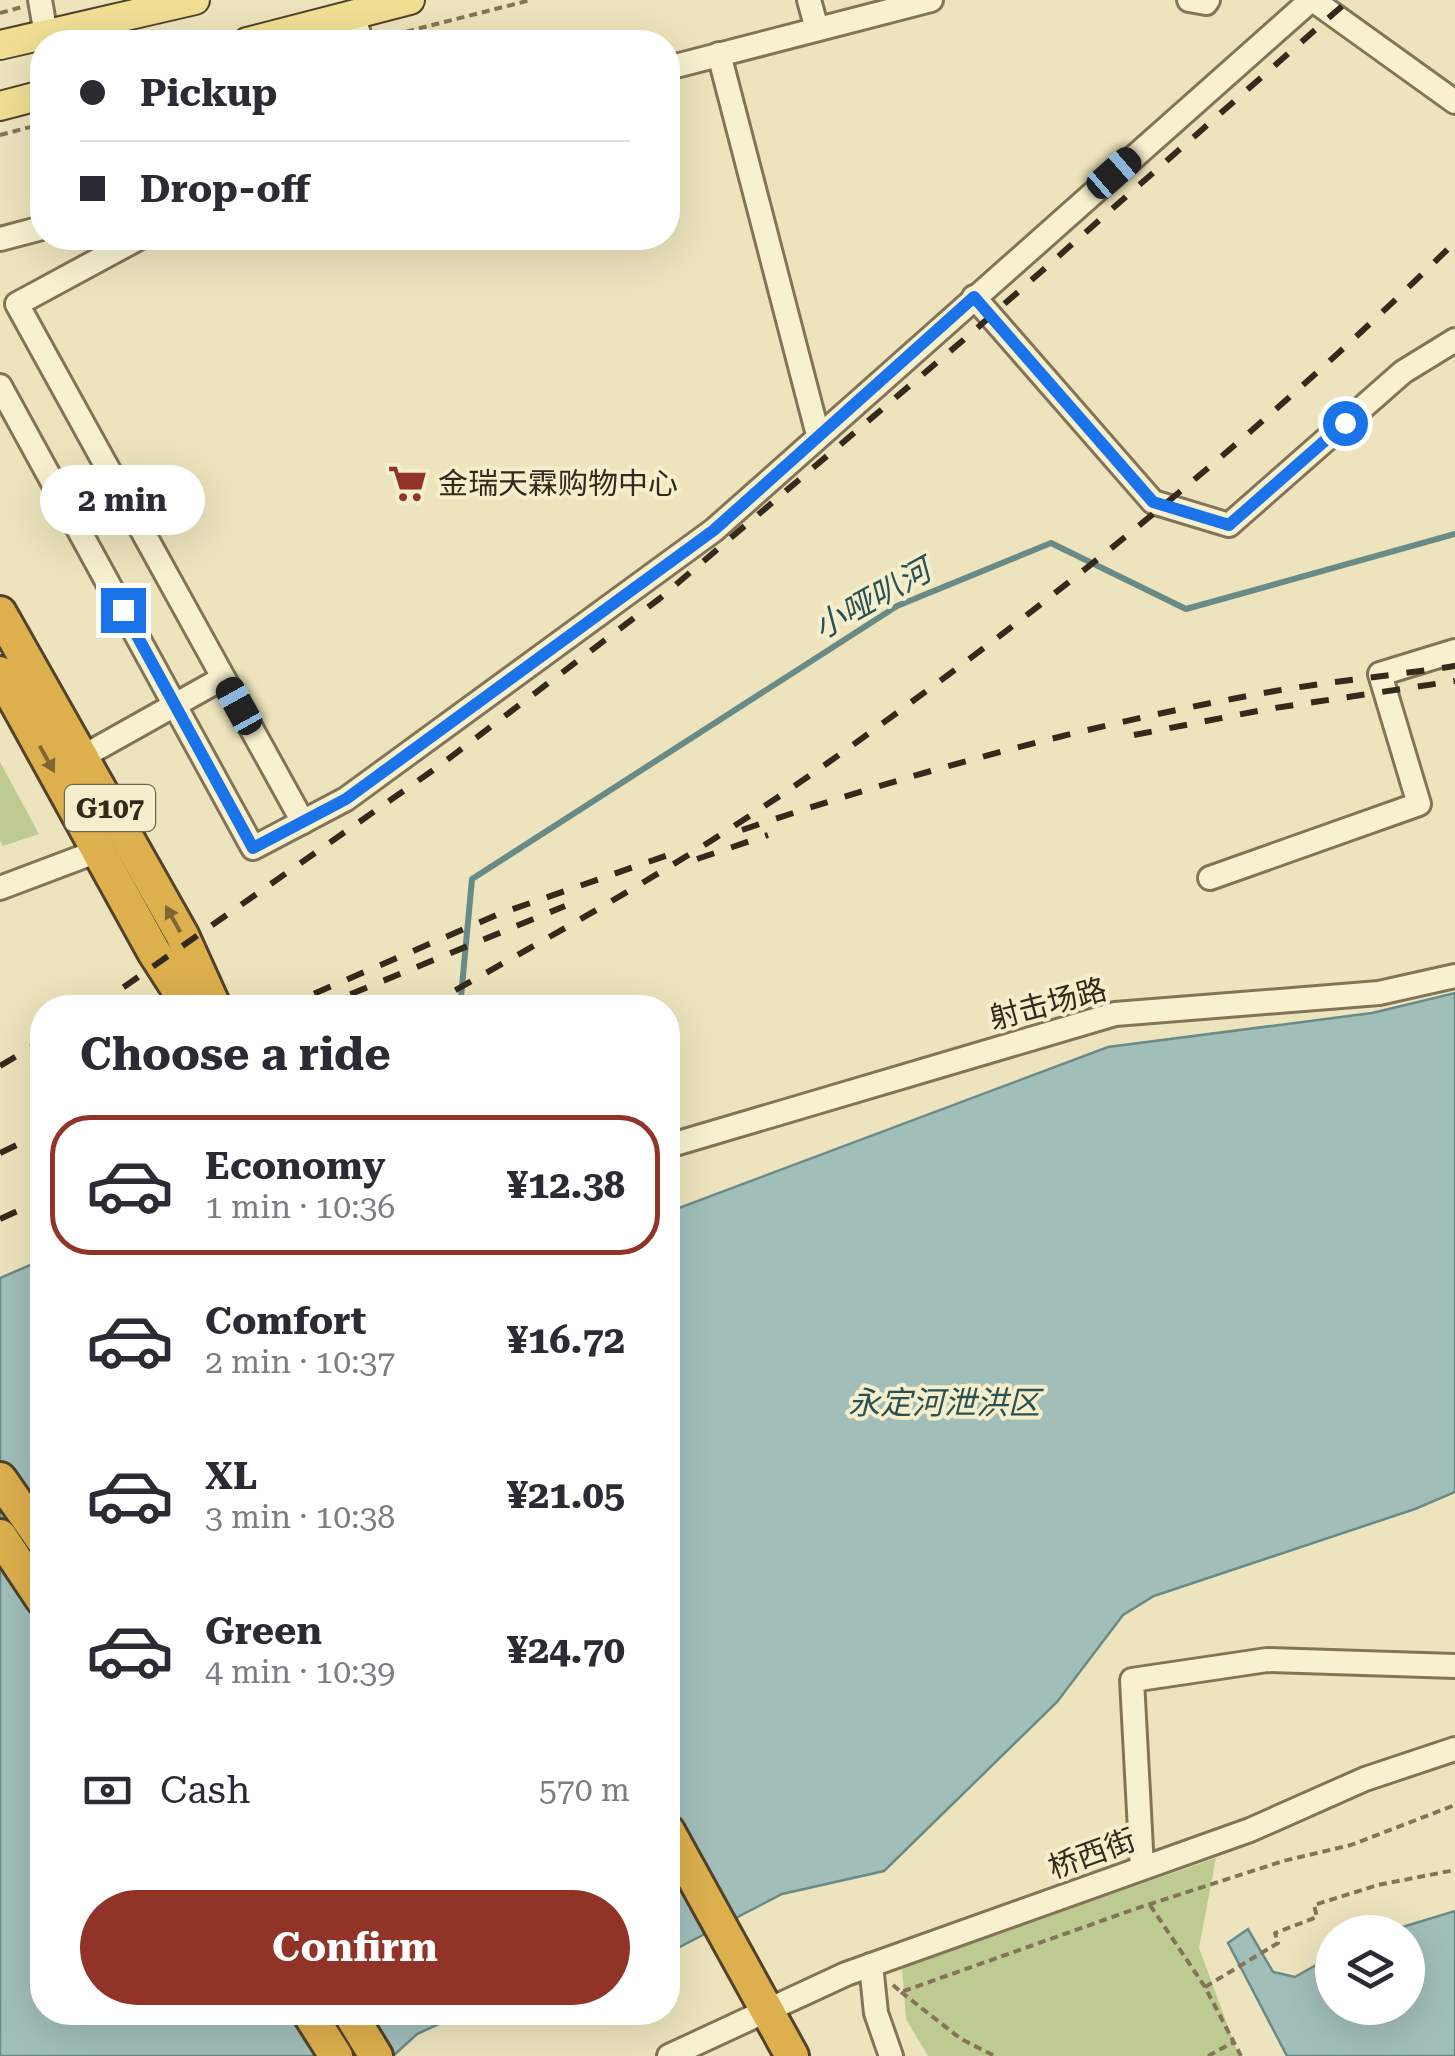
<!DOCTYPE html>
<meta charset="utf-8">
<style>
body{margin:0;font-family:"Roboto Serif","Noto Sans SC",serif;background:#f7f7f7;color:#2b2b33;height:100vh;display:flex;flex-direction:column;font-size:38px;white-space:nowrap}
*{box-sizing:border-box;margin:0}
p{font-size:32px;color:#7c7c81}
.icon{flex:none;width:55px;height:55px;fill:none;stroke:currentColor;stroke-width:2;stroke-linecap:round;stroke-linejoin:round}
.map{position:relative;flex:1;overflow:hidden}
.drawer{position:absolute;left:30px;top:995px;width:650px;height:1030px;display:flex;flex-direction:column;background:#fff;border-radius:40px;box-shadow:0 10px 40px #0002}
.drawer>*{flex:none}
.hud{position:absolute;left:30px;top:30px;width:650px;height:220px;border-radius:40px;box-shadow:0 10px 40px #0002;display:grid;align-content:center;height:220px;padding:0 50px;background:#fff}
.controls{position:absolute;left:1315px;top:1915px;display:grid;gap:20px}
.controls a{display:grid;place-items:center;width:110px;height:110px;border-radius:50%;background:#fff;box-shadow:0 10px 40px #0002;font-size:50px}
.end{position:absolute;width:45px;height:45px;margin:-22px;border:12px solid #1a73e8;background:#fff;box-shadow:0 0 0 5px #fff}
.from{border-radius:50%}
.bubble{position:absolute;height:70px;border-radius:35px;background:#fff;box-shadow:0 10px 40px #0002;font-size:32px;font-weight:700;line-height:70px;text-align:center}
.car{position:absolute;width:30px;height:60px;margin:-30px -15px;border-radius:12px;box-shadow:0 0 8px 2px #0007;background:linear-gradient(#222 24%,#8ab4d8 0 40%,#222 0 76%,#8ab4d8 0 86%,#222 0)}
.hud b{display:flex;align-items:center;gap:35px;height:95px;font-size:38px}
.hud b+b{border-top:2px solid #e1e1e2}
.hud i{width:25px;height:25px;background:#2b2b33}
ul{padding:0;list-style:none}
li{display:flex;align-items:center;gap:30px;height:140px;margin:0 20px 15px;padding:0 30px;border:5px solid transparent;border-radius:40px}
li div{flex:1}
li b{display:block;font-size:38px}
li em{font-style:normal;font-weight:700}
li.selected{border-color:#923327}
li>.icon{width:90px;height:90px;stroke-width:1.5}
h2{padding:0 50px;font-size:45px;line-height:120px}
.pay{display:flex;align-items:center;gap:25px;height:110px;padding:0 50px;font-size:38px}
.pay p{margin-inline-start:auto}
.cta{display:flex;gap:20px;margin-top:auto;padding:20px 50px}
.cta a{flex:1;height:115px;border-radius:60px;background:#923327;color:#fff;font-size:40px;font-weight:700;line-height:115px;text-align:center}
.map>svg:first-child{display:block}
.green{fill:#bdca92}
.water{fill:#a1beb9;stroke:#698b87;stroke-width:2.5}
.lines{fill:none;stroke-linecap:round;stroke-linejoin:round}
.stream{stroke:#698b87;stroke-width:6}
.minor-casing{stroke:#847457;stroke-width:28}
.major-casing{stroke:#52422b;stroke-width:32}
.highway-casing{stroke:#52422b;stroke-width:38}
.path{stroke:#847457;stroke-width:4;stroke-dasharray:8 5;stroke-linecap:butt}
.minor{stroke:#f8f1d0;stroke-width:22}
.major{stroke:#f1df94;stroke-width:28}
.highway{stroke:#ddaf4d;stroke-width:32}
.rail{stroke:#342a1b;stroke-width:6;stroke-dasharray:18 18;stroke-linecap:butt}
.oneway{fill:#806632}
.route{stroke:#1a73e8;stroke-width:12}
.labels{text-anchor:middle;stroke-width:8;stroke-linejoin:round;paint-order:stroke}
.shield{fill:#f4eecc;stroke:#6e6550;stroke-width:2.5}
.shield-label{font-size:28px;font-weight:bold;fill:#342a1b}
.poi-label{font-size:30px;fill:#342a1b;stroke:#f4eecc;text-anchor:start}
.street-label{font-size:30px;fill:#342a1b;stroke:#f4eecc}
.water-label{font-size:32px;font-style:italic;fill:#2a5153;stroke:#f4eecc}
</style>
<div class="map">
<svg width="1455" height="2056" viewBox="0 0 1455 2056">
<rect width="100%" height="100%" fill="#ede4bd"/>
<g class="green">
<path d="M0,762L39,834L3,846L0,841Z"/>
<path d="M1216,1858L1199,1948L1239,2056H928L906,2019L902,1967Z"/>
</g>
<g class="water">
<path d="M1455,993V1492L1415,1509L1154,1596L1123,1615L1057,1702L884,1871L782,1894L668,1953V1212L1108,1047L1372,1013Z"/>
<path d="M42,1260V2012L463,2013L417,2034L393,2056H0V1278Z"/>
<path d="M1455,1911V2056H1287L1228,1943L1248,1929L1273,1972L1295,1977L1332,1956V2008H1408V1932H1386Z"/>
</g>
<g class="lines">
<path class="stream" d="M460,1008L472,879L897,606L1051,543L1186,609L1455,534"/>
<defs>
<g id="minor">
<path d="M40,0L46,35"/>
<path d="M809,0L817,29"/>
<path d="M1189,0L1206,3L1208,0"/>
<path d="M1313,0L1455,102"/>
<path d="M354,15L361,42"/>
<path d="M719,54L818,435"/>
<path d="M668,68L931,0"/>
<path d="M139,238L17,304L303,822"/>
<path d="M0,239L42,228"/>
<path d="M974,297L1153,502L1229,525L1403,372L1455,340"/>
<path d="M0,386L253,848L346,799L714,530L1311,0"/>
<path d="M82,757L223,678"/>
<path d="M1210,878L1419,804L1380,674L1455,651"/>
<path d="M0,888L98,851"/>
<path d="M668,1146L1115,1014L1379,993L1455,976"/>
<path d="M1142,1868L1132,1680L1267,1660L1455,1666"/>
<path d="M871,1965L876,2013L891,2056"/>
<path d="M669,2056L846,1974L1250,1830L1365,1779L1455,1749"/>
</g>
<g id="major">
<path d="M247,42L410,0"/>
<path d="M0,45L195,0"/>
<path d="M0,106L42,95"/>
</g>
<g id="highway">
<path d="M0,613L182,935L215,1008"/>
<path d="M0,673L154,952L190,1008"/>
<path d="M0,1479L42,1539"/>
<path d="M0,1536L42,1599"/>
<path d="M668,1831L792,2056"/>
<path d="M308,2012L336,2056"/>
<path d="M349,2012L376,2056"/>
</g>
</defs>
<use href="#minor" class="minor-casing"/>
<use href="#major" class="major-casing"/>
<use href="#highway" class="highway-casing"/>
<g class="path">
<path d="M0,13L22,7"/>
<path d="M381,38L531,0"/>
<path d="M0,135L42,124"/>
<path d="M1150,1905L1205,1987L1241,2056"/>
<path d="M893,1985L901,1992L1135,1909L1283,1861L1351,1845L1455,1805"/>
<path d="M1205,1987L1278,1943L1275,1933L1317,1917L1314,1905L1378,1885L1455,1870"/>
<path d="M901,1992L961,2039L995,2056"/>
<path d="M1208,2056L1234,2042"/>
</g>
<use href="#minor" class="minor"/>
<use href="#major" class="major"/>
<use href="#highway" class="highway"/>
<g class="rail">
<path d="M1134,735L1268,709L1455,681"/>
<path d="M742,830C910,773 1084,726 1258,694C1323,682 1390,676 1455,666"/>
<path d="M697,859L768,835"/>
<path d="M94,1008L439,766L659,599L968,336L1349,0"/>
<path d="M281,1008L499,914L671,854"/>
<path d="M317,1008L565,906"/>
<path d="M424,1008C538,943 654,880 763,807C826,766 887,720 948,675C1126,542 1297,398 1455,242"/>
<path d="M0,1066L42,1041"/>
<path d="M0,1153L42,1133"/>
<path d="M0,1219L42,1200"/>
</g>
</g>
<defs><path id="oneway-solid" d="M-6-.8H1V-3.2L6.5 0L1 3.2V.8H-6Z" transform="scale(2.5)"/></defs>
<g class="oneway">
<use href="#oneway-solid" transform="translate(47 759) rotate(61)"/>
<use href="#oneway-solid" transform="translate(173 919) rotate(-119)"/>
</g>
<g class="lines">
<path class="route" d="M123,610L253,848L346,799L714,530L974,297L1153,502L1229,525L1345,423"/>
</g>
<defs>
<symbol id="supermarket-bare" viewBox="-9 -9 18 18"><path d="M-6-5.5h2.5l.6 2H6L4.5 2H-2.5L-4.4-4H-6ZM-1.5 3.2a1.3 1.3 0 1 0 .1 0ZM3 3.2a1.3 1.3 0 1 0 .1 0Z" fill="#923327" stroke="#f4eecc" stroke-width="2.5" paint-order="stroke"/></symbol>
</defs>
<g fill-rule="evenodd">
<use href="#supermarket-bare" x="380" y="456" width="55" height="55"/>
</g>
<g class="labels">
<rect class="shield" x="65" y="785" width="90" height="46" rx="8"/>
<g class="shield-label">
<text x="110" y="818">G107</text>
</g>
<g class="poi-label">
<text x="438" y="494">金瑞天霖购物中心</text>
</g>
<g class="street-label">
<text transform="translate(1048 1004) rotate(-15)" y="10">射击场路</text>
<text transform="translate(1092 1854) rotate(-20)" y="10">桥西街</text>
</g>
<g class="water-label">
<text transform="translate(872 599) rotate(-29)" y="11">小哑叭河</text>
<text x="944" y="1414">永定河泄洪区</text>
</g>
</g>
</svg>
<div class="controls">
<a><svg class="icon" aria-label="layers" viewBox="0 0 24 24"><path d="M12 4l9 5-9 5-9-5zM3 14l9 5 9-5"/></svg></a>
</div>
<i class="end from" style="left:1345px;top:423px"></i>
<i class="end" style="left:123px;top:610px"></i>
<div class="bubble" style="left:40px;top:465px;width:165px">2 min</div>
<i class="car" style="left:1114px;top:173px;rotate:49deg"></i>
<i class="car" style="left:239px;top:706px;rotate:331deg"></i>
<div class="hud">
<b><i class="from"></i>Pickup</b>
<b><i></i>Drop-off</b>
</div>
<section class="drawer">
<h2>Choose a ride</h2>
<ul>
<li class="selected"><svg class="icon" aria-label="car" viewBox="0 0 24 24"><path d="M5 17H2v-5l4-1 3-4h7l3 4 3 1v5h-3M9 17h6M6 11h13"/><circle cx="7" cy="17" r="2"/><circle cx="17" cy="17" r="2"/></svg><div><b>Economy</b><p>1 min · 10:36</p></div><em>¥12.38</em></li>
<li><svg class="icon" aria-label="car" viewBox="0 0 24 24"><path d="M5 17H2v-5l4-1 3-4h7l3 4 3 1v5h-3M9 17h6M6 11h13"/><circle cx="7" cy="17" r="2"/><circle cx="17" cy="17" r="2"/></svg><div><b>Comfort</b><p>2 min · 10:37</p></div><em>¥16.72</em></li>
<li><svg class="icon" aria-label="car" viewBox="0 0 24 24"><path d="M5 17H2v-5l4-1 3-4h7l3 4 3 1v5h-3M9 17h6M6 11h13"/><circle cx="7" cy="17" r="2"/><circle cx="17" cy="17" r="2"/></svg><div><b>XL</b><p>3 min · 10:38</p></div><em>¥21.05</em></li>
<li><svg class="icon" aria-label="car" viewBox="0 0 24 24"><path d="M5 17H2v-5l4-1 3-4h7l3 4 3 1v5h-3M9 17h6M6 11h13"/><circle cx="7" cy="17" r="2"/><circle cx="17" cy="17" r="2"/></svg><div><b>Green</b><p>4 min · 10:39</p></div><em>¥24.70</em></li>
</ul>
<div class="pay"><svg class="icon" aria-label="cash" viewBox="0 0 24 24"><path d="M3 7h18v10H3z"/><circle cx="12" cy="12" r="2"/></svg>Cash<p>570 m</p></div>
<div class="cta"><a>Confirm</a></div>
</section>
</div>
